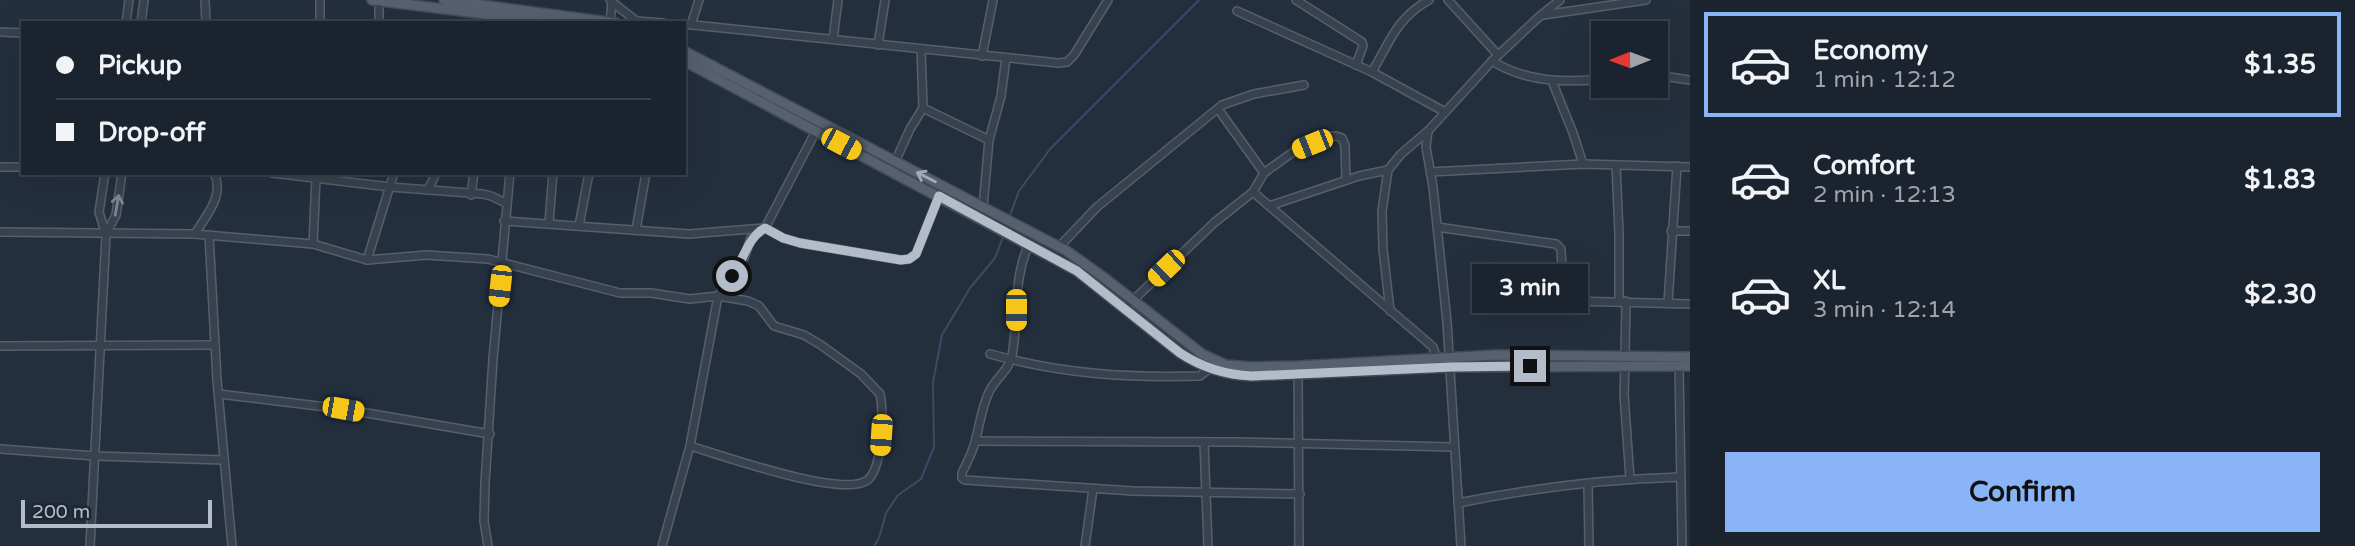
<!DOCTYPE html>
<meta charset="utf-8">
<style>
body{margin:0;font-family:"Varela Round",sans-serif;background:#242b36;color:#f1f3f6;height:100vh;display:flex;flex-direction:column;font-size:26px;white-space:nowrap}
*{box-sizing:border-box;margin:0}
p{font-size:23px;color:#a0a4aa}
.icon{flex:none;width:38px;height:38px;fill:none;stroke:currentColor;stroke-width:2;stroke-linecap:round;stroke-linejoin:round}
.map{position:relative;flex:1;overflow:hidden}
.drawer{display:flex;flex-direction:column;background:#1b232e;width:665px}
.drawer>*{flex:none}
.top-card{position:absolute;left:21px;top:21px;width:665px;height:154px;border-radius:0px;box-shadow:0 7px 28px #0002,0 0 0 2px #39404a;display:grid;align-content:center;height:154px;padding:0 35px;background:#1b232e}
.needle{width:46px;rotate:269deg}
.tools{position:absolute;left:1591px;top:21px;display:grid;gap:14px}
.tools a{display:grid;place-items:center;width:77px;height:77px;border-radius:0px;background:#1b232e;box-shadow:0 7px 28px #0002,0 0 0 2px #39404a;font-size:35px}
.scale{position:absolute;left:21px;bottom:18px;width:191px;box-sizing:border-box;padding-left:7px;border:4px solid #b4bcc9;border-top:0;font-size:19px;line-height:24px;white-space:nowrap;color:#b4bcc9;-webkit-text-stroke:5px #1d2633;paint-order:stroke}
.end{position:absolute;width:32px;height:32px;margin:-16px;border:9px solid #b4bcc9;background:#111;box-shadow:0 0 0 4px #111}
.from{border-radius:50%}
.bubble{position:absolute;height:49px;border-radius:0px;background:#1b232e;box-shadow:0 7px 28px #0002,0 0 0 2px #39404a;font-size:23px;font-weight:800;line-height:49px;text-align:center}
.car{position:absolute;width:21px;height:42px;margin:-21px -10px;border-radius:9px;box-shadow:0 0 5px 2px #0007;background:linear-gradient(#f5c518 24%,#345 0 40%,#f5c518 0 76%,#345 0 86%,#f5c518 0)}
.top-card b{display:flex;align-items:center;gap:24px;height:66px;font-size:26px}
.top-card b+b{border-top:2px solid #39404a}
.top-card i{width:18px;height:18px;background:#f1f3f6}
ul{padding:12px 0 0;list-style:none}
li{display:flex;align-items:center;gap:21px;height:105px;margin:0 14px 10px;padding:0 21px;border:4px solid transparent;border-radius:0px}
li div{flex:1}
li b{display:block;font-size:26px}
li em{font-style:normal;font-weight:800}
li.current{border-color:#8ab4f8}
li>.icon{width:63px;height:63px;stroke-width:1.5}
.action{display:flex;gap:14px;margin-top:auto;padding:14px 35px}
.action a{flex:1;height:80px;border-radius:0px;background:#8ab4f8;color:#111;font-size:28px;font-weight:800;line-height:80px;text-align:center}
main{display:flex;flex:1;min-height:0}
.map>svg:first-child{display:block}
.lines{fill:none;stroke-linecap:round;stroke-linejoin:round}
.stream{stroke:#394c67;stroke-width:2}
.minor-casing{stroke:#565f6c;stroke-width:10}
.major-casing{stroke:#414a57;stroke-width:12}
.minor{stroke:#38414e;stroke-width:7}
.major{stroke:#56606e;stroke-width:9}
.oneway{stroke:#a1aab7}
.oneway2{stroke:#7c8592}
.route{stroke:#b4bcc9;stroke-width:9}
</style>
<main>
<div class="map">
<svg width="1690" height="546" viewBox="0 0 1690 546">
<rect width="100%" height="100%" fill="#242f3e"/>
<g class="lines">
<g class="stream">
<path d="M1009,218L1019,191L1050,149L1199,0"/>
<path d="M874,546L879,538L886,513L898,495L921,479L934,447L933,382L942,335L970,288L995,258L1003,237"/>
</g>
<defs>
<g id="minor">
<path d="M205,0L206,23"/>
<path d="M610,0L612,2L610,23"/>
<path d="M1296,0L1362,42L1363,46L1356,65"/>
<path d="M1448,0L1498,55"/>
<path d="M612,2L639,23"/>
<path d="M1237,11L1372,72L1445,112"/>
<path d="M1543,15L1646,0"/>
<path d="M636,21L663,23"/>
<path d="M126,23L129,0"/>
<path d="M141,23L144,0"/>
<path d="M320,23V0"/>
<path d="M379,23V1"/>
<path d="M684,24L1058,63L1067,62L1074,55L1108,0"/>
<path d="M691,25L699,0"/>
<path d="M0,32L23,33"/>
<path d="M833,39L838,0"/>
<path d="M878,45L885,0"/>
<path d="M921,49L923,108L989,140"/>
<path d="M982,56L993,0"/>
<path d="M1492,61C1526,82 1564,83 1603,79"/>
<path d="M1372,72C1390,41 1397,18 1429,0"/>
<path d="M1656,75L1690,80"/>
<path d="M1552,81L1573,133L1583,164"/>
<path d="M1218,109L1264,173"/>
<path d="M895,162L910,129L923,108"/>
<path d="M1616,165L1619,233V301"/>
<path d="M0,167H23"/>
<path d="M1430,172L1583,164L1690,167"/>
<path d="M272,173L390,187L483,194L491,196L506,203"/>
<path d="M428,190L436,173"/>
<path d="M1253,192L1433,347L1437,360"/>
<path d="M471,195L474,173"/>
<path d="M1269,206L1359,176L1388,170"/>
<path d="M983,207L989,140L1001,96L1006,58"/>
<path d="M504,221L689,234L765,228L783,238L800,243L901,260L909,259L916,254L939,196"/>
<path d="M549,223L553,173"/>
<path d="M579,226L589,173"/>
<path d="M1437,227L1556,244L1561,249L1563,293L1565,299L1569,301L1690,304"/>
<path d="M636,230L646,173"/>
<path d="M1671,231H1690"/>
<path d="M0,232L195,234L313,244L367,260L426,255L488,259L620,293H651L690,299L718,296L748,301L759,306L774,326L804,335L821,345L861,374L880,394C884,412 883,471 866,481C839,497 724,456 690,446"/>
<path d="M106,234L116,215L122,173"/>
<path d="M195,234C206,215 225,196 214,173"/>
<path d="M209,235L217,380L232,546"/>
<path d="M313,244L316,178"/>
<path d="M1029,244C1012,281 1019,318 1012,356C1010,369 995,379 989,392C982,407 980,423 976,438C974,450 967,462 962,473V478L965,480L1133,491L1300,494"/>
<path d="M1059,247L1097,207L1222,105L1254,94L1304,85"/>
<path d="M367,260L394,173"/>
<path d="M1668,303L1677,166"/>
<path d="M1125,308L1215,222L1253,192L1264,173L1296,150L1328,137L1336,136L1342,138L1345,145L1346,180"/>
<path d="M1390,311L1383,249L1382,211L1388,170L1401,154L1428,131"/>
<path d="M0,346L215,345"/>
<path d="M990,354C1063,374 1126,378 1200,376L1209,369"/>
<path d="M1625,357L1626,301"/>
<path d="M1625,365L1624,394L1630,479"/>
<path d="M1679,366L1682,546"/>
<path d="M1298,372L1299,546"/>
<path d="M219,394L343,409L490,434"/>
<path d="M976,441L1238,442L1454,447"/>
<path d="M1204,442L1208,546"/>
<path d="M0,449L95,456L224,460"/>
<path d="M1588,483L1589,546"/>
<path d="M1458,503C1532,488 1605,479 1681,477"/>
<path d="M90,546L106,235L99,212L105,173"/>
<path d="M488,546L484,521L485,483L493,359L510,173"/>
<path d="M662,546L690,446L718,296L744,258L751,238L765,228L816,131"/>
<path d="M1085,546L1093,489"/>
<path d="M1461,546L1447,322L1433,187L1426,147L1428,131L1492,61L1540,16L1560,0"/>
</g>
<g id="major">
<path d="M372,0L556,23"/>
<path d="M444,0L616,23"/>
<path d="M684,51L1067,251L1106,279L1202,354L1226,365L1252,367L1298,366L1496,355L1690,357"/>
<path d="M684,61L1077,271L1180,353C1203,368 1225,375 1252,376L1451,367L1690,366"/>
</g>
</defs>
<use href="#minor" class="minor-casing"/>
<use href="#major" class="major-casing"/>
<use href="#minor" class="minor"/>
<use href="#major" class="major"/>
</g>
<defs><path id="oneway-shaft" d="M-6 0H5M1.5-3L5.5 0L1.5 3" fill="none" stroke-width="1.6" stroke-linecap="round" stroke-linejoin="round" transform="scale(1.75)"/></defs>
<use class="oneway" href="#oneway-shaft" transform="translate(926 177) rotate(-153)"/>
<use class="oneway2" href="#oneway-shaft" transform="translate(117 205) rotate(-80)"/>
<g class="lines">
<path class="route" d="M732,276C744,259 748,237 765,228L783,238L800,243L901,260L909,259L916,254L939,196L1077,271L1180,353C1203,368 1225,375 1252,376L1451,367L1530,366"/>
</g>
</svg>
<div class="tools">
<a><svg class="needle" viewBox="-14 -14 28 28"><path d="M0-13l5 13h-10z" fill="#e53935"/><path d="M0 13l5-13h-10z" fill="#a0a4aa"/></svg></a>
</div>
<div class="scale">200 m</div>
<i class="end from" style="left:732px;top:276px"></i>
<i class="end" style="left:1530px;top:366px"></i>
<div class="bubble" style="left:1472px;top:264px;width:116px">3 min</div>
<i class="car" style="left:841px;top:144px;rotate:118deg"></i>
<i class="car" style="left:1312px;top:144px;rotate:248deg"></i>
<i class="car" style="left:1166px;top:268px;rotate:226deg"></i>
<i class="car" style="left:500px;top:286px;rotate:186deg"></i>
<i class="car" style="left:1016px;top:310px;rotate:180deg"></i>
<i class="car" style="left:343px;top:409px;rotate:100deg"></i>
<i class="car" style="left:881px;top:435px;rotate:184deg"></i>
<div class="top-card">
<b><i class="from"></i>Pickup</b>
<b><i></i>Drop-off</b>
</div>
</div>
<section class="drawer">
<ul>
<li class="current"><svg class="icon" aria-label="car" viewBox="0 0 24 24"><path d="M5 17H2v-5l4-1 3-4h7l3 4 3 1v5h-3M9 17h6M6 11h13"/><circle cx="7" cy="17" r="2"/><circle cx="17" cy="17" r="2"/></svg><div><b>Economy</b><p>1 min · 12:12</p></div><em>$1.35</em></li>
<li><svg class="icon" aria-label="car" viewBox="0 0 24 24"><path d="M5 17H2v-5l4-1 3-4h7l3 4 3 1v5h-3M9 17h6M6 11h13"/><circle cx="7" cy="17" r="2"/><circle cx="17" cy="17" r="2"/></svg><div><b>Comfort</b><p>2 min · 12:13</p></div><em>$1.83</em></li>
<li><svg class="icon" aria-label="car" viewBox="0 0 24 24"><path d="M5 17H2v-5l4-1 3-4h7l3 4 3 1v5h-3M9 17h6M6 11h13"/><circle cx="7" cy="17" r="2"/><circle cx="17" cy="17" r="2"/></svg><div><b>XL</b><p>3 min · 12:14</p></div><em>$2.30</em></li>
</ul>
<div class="action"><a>Confirm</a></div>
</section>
</main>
